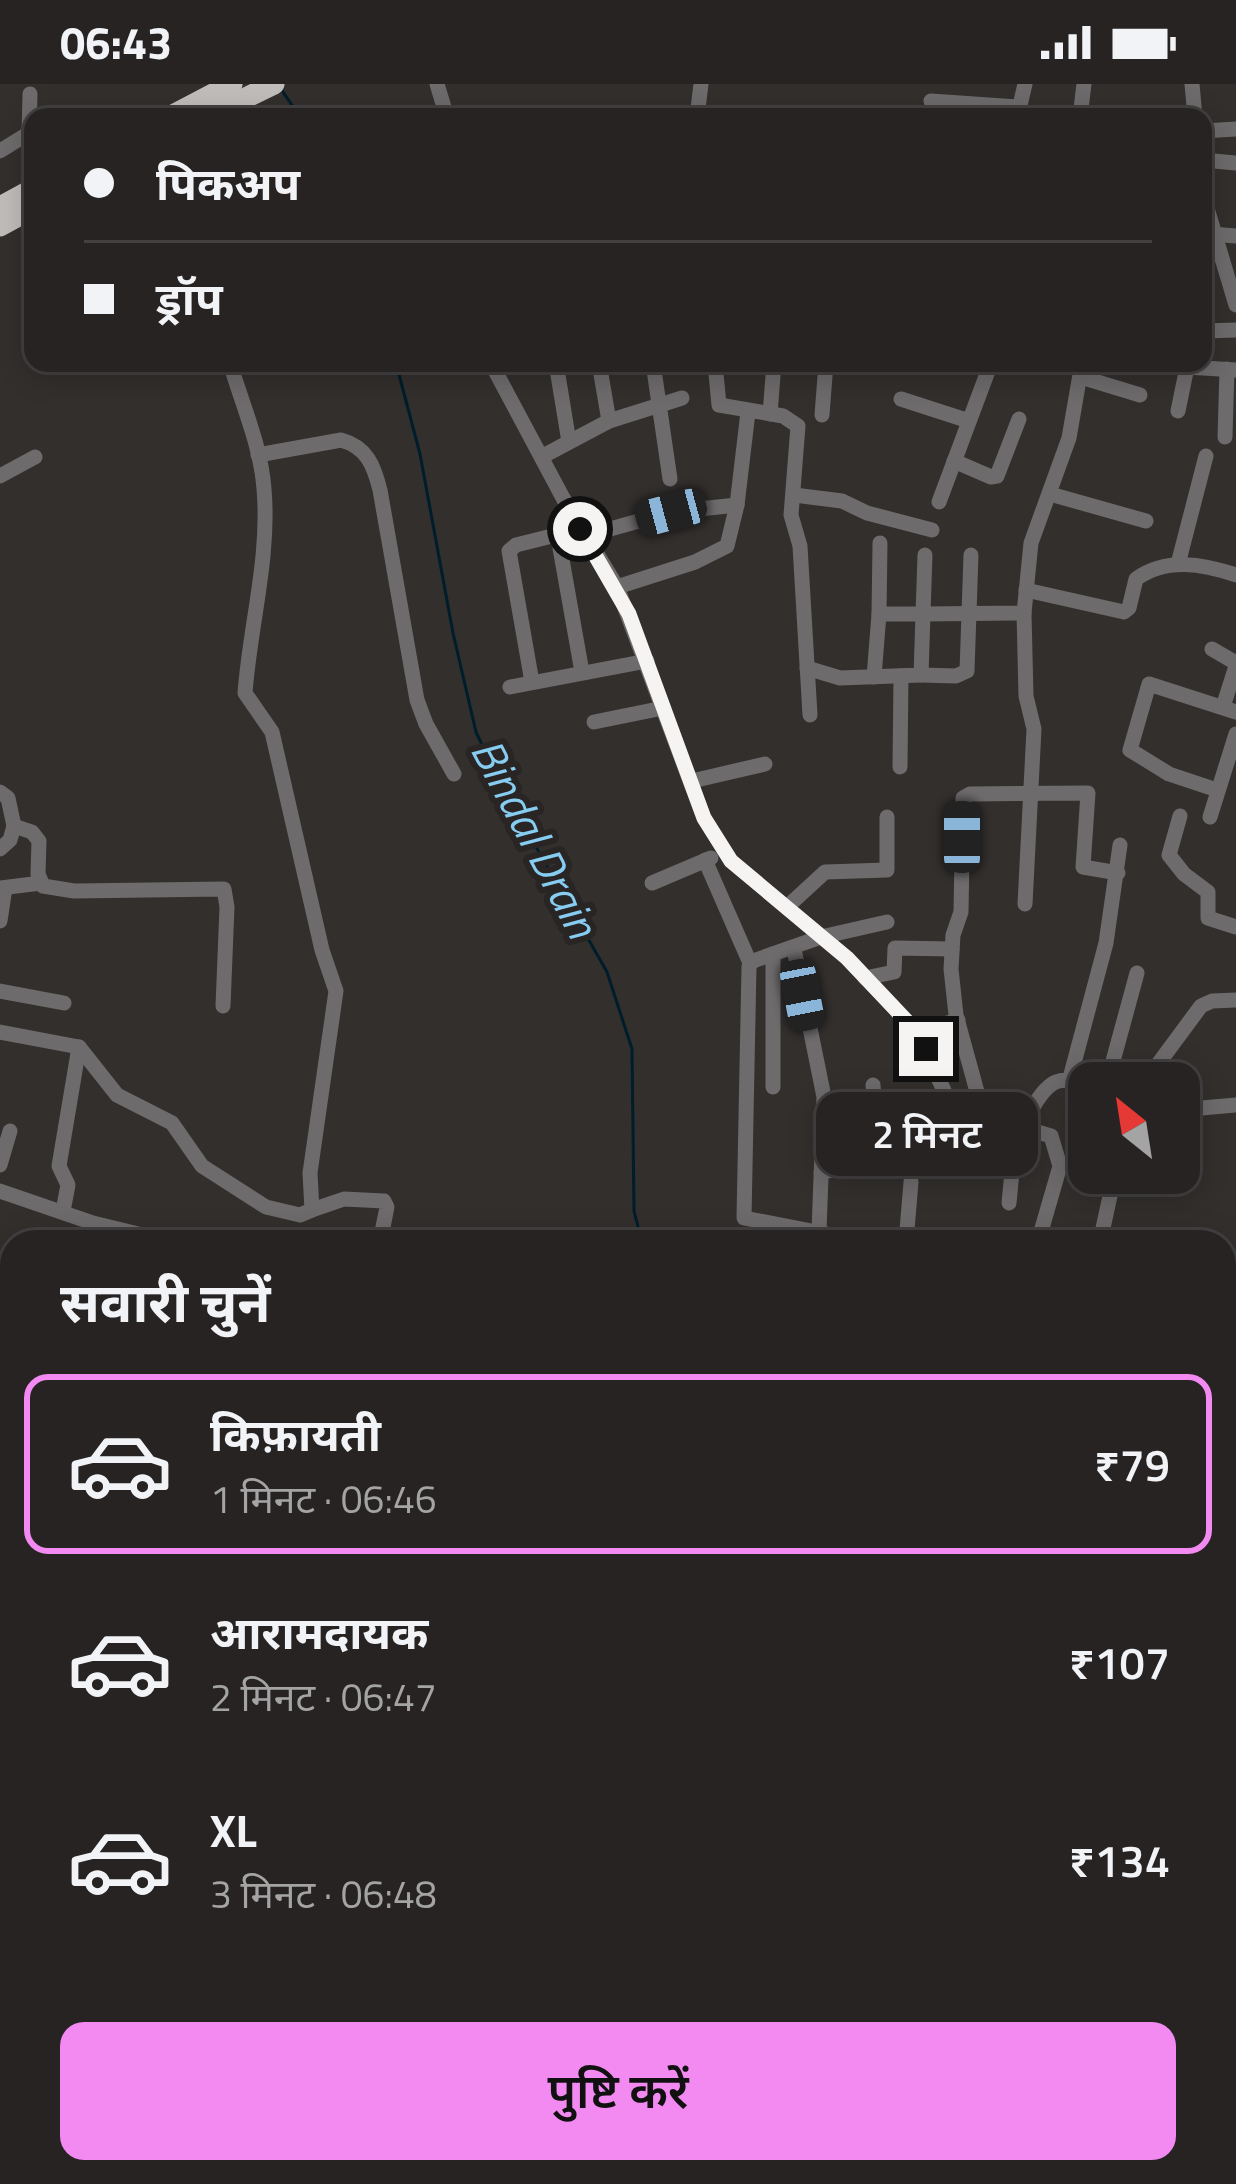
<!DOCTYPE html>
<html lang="hi">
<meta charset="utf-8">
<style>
body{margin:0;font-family:"Titillium Web","Noto Sans Devanagari",sans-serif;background:#322f2f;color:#f1f3f6;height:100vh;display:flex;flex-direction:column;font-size:45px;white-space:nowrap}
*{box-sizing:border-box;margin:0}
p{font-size:39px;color:#a4a4a5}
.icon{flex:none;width:66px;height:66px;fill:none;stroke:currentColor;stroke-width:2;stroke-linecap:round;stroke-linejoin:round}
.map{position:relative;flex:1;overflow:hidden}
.details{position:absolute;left:0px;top:1146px;width:1236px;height:954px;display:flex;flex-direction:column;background:#262322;border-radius:36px 36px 0 0;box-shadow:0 6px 30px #0003,0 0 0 3px #424040}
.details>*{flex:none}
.banner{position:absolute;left:24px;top:24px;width:1188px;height:264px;border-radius:24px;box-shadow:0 6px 30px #0003,0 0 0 3px #424040;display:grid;align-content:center;height:264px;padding:0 60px;background:#262322}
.needle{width:78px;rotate:330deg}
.buttons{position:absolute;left:1068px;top:978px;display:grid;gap:24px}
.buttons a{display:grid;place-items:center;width:132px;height:132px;border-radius:24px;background:#262322;box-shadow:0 6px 30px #0003,0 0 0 3px #424040;font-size:60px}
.end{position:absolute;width:54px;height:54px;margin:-27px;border:15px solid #f6f4f3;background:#111;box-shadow:0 0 0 6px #111}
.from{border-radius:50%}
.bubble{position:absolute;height:84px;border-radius:24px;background:#262322;box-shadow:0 6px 30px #0003,0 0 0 3px #424040;font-size:39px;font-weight:600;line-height:84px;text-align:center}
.car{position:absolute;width:36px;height:72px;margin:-36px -18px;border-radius:15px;box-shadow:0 0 9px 3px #0007;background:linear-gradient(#222 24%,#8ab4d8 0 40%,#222 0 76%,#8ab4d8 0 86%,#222 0)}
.banner b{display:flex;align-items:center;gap:42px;height:114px;font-size:45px}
.banner b+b{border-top:3px solid #424040}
.banner i{width:30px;height:30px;background:#f1f3f6}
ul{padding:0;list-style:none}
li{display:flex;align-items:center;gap:36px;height:180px;margin:0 24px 18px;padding:0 36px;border:6px solid transparent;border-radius:24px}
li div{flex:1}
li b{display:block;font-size:45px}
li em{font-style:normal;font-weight:600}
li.selected{border-color:#f38af2}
li>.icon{width:108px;height:108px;stroke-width:1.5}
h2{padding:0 60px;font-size:54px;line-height:144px}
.primary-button{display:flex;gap:24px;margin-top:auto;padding:24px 60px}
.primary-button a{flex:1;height:138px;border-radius:24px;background:#f38af2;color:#111;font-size:48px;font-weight:600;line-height:138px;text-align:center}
.status{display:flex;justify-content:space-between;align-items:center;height:84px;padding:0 60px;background:#262322;direction:ltr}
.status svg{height:33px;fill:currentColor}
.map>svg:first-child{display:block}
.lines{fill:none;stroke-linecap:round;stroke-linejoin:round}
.stream{stroke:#001d2b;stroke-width:3}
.minor{stroke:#6d6b6b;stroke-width:15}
.highway{stroke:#c1bdbb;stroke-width:21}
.route{stroke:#f6f4f3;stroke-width:15}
.labels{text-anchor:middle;stroke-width:12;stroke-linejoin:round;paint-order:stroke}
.water-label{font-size:45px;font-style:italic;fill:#87cdf1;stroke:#282524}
</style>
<div class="status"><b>06:43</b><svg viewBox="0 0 49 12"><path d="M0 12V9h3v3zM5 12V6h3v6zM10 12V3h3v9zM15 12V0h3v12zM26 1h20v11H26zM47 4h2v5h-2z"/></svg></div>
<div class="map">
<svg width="1236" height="2100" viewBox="0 0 1236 2100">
<rect width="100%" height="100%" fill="#322f2d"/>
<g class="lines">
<g class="stream">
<path d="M281,5L300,33"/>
<path d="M396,279L420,370L453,549L476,648L502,703L607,888L632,965L634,1127L642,1158"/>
<path d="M1224,1891L1236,1881"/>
<path d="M849,2088L868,2100"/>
<path d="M928,2100L964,2088"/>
</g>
<g class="minor">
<path d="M437,0L447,33"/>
<path d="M1192,0L1195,33"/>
<path d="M931,17L1019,23"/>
<path d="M1018,30L1025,0"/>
<path d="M697,33L701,0"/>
<path d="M1080,33L1084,0"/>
<path d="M1203,47L1236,45"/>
<path d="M0,67L29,49L30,10"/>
<path d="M1203,76L1236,79"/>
<path d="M1203,111L1236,221"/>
<path d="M1212,150L1236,152"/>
<path d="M1203,247L1236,246"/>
<path d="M491,279L563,414L617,503L704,734L731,777L847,874L917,948L952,1024L1033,1023L1013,1077L1009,1119"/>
<path d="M556,279L569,358"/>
<path d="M599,279L609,337"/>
<path d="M653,279L670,395"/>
<path d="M715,279L719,321L783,332L798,342L791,431L800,462L810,631"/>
<path d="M929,282V279"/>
<path d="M1081,293L1140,311"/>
<path d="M901,315L969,337"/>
<path d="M1178,327L1187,283L1236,286"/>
<path d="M770,330L774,279"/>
<path d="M822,331L826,279"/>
<path d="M1225,353L1227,285"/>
<path d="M258,371L341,356C367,363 374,382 380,406L417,616L426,640L454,690"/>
<path d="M543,372L609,337L682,314"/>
<path d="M954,377L991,393L997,392L1019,335"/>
<path d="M0,392L35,373"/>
<path d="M1050,410L1146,437"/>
<path d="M794,411L842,417L867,429L932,446"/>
<path d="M939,418L991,279"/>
<path d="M585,452L671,428L737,421"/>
<path d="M558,453L582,588"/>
<path d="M925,471L923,530L1024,529L1031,459L1069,354L1082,279"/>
<path d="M1178,480L1206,372"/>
<path d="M617,503L695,478L727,462L737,421L748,328"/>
<path d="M1026,506L1124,528L1129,524L1136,495C1167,473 1203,480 1236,491"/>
<path d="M1024,529L1026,612L1034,645L1025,820"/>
<path d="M1212,565L1236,579"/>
<path d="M807,584L840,594L921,591L923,530H879L880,459"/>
<path d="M921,591L956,592L967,587L971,471"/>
<path d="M874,593L879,530"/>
<path d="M532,598L509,467L516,461L580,445"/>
<path d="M510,603L647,577"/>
<path d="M1223,623L1236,582"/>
<path d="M594,638L663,624"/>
<path d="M900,683L901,592"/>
<path d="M692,697L765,680"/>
<path d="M1217,706L1169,690L1130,666L1149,600L1236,628"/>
<path d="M0,708L8,714L14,742L32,748L39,757L38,790L43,802L74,807L224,805L227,823L223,922"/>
<path d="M1180,732L1169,771L1184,790L1208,808V834L1236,843"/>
<path d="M1210,733L1236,650"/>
<path d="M0,765L10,756L14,742"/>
<path d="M705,776L750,879"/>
<path d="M652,799L711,774"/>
<path d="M0,804L41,799"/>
<path d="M788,822L825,788L887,786V733"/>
<path d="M0,837L5,804"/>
<path d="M794,865L824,1013L819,1147L822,1151"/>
<path d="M773,870V1003"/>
<path d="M865,894L894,888L895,864L952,865"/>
<path d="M0,907L64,919"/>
<path d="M0,948L79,963L117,1011L172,1039L202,1082L266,1123L300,1131L312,1126L310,1089L336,907L322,866L272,648L245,609C250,541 270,474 264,405C261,362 242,320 230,279"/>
<path d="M917,948L958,936"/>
<path d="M1070,994L1106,859L1120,761"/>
<path d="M1107,999L1137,889"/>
<path d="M1144,999L1201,922L1212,917L1236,916"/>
<path d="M1033,1023C1049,996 1060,990 1089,1002"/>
<path d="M982,1026L956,931L951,885L953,851L961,828L963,714L970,710L1088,709L1083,783L1118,789"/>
<path d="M1179,1026L1236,1021"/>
<path d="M1024,1044L1051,1052L1060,1082L1038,1158"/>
<path d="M0,1081L10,1047"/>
<path d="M821,1088L862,1081L879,1072L873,1001"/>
<path d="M0,1107L93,1139L171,1158"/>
<path d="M312,1126L344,1115L384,1117L387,1123L380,1158"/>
<path d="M63,1127L68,1101L59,1082L79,963"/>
<path d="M868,1158L744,1134L749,882L753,877L821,853L887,838"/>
<path d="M906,1158L911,1098"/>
<path d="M1100,1158L1115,1089"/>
<path d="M0,1186L12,1188"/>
<path d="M1224,1295L1232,1297L1224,1330"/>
<path d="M1224,1390L1236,1392"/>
<path d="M1224,1431L1236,1433"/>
<path d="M1224,1498L1229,1472"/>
<path d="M0,1971L12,1969"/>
<path d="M1224,2042L1236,2055"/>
<path d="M463,2088L475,2100"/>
<path d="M565,2088L589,2100"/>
<path d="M385,2096L403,2098L416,2088"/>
<path d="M274,2100L277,2088"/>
<path d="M695,2100L699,2088"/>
<path d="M1229,2100L1236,2070"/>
</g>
<g class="highway">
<path d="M169,33L232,0"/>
<path d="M207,33L274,0"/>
<path d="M0,123L33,105"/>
<path d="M0,142L33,124"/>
</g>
</g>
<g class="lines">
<path class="route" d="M580,445L629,530L704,734L731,777L847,874L917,948L926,965"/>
</g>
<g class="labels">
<g class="water-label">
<text transform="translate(535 754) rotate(62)" y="16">Bindal Drain</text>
</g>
</g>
</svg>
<div class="buttons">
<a><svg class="needle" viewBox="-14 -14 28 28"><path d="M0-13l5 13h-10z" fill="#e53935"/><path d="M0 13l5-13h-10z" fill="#a4a4a5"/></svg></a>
</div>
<i class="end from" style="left:580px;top:445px"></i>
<i class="end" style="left:926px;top:965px"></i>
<div class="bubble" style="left:816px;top:1008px;width:222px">2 मिनट</div>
<i class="car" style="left:671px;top:428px;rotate:255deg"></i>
<i class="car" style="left:962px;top:753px;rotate:0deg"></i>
<i class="car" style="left:802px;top:911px;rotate:169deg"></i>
<div class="banner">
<b><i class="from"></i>पिकअप</b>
<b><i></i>ड्रॉप</b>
</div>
<section class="details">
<h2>सवारी चुनें</h2>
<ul>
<li class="selected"><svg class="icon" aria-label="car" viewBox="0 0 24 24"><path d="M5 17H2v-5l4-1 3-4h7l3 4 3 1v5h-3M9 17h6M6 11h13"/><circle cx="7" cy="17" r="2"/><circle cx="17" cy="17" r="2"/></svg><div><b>किफ़ायती</b><p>1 मिनट · 06:46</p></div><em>₹79</em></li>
<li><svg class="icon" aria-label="car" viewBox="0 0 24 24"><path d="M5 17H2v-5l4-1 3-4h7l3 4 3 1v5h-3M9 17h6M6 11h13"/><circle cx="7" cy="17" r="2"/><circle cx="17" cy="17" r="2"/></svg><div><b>आरामदायक</b><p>2 मिनट · 06:47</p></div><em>₹107</em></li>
<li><svg class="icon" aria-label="car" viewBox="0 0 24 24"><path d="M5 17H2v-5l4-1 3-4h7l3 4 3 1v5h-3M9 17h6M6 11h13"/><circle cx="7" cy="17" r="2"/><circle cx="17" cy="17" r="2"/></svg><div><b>XL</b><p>3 मिनट · 06:48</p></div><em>₹134</em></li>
</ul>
<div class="primary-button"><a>पुष्टि करें</a></div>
</section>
</div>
